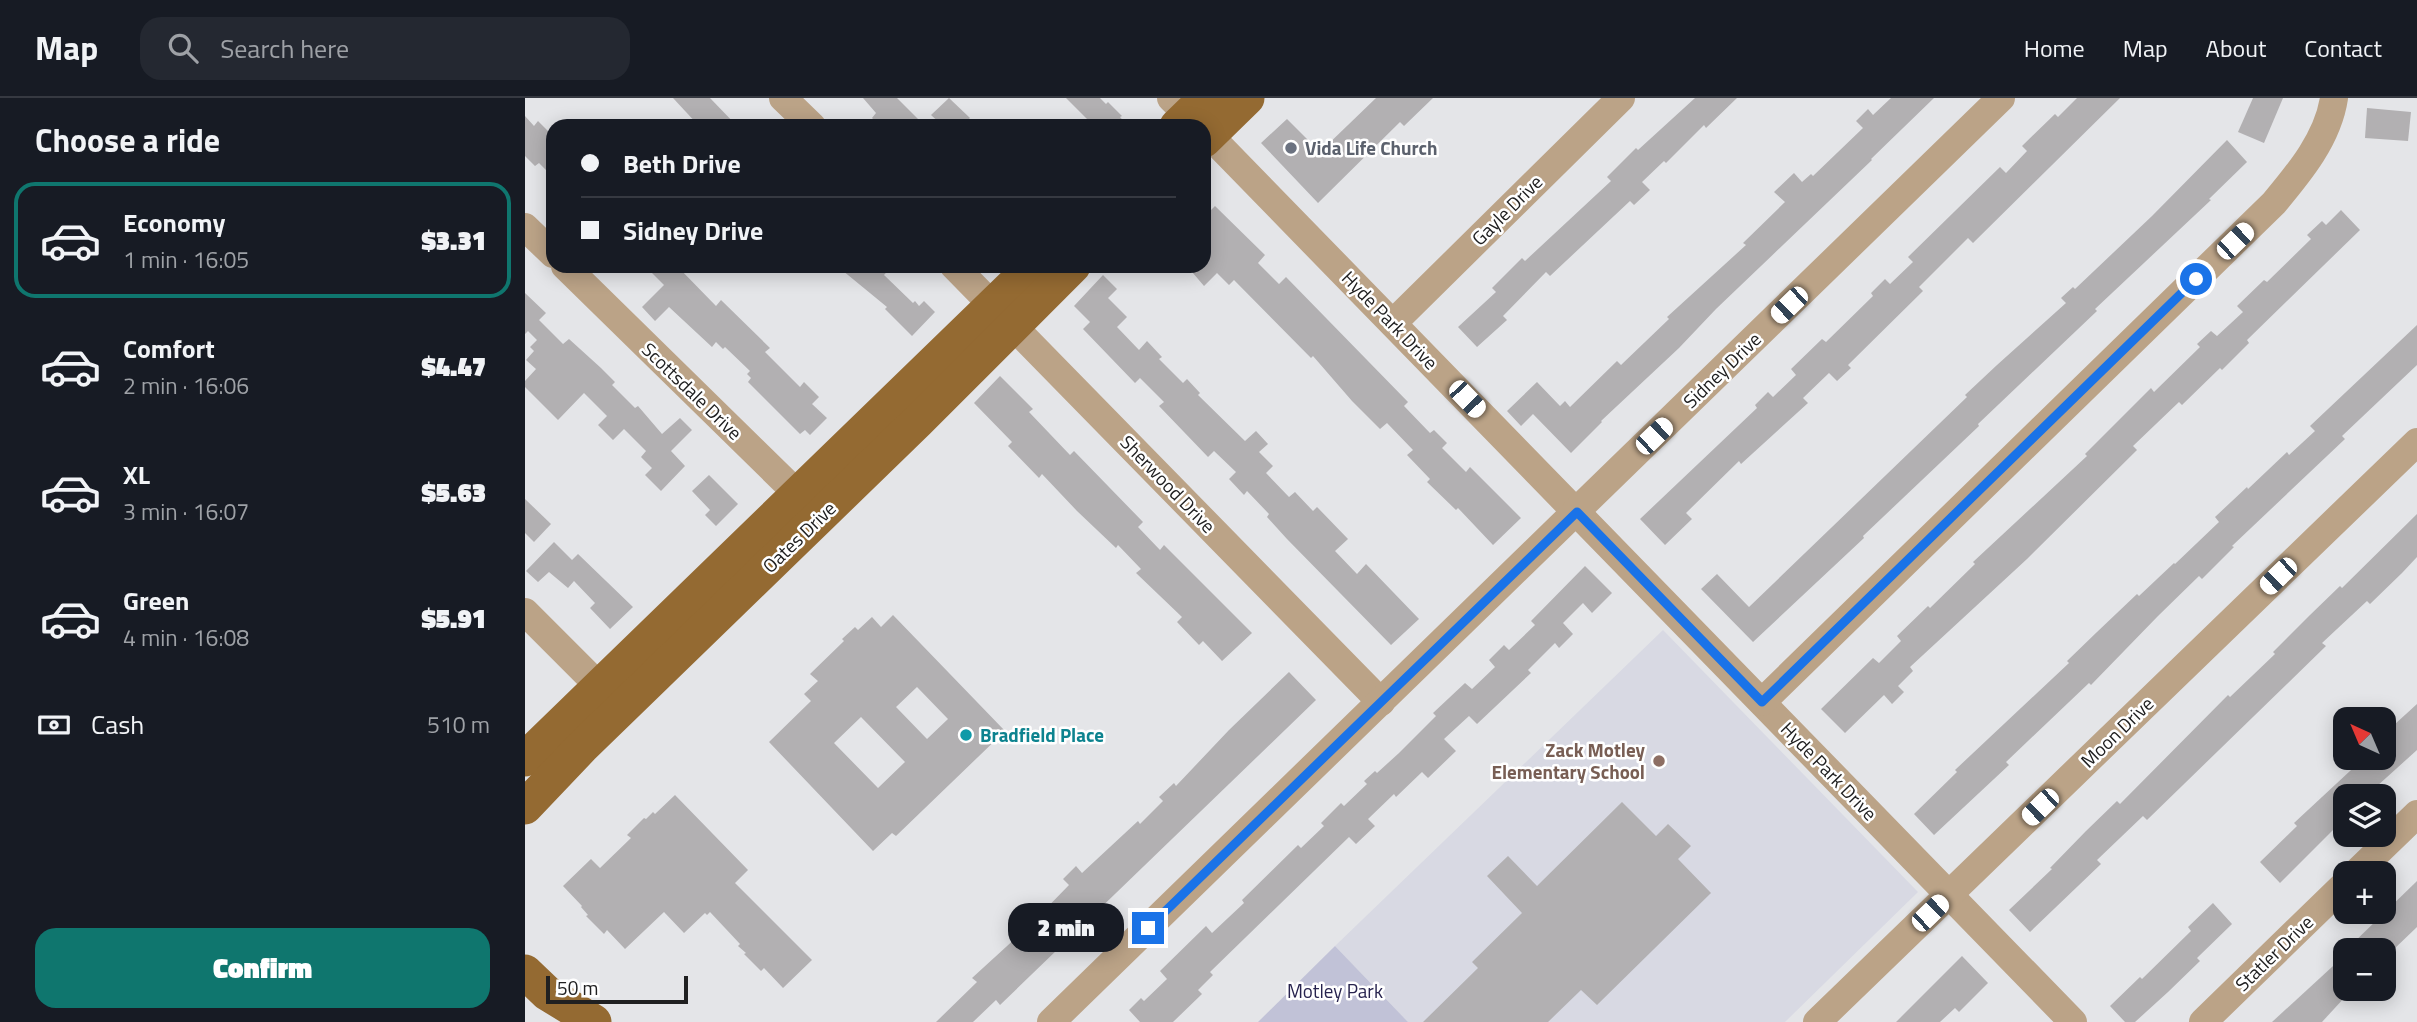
<!DOCTYPE html>
<meta charset="utf-8">
<style>
body{margin:0;font-family:"Titillium Web",sans-serif;background:#242831;color:#f1f3f6;height:100vh;display:flex;flex-direction:column;font-size:26px;white-space:nowrap}
*{box-sizing:border-box;margin:0}
p{font-size:23px;color:#9ea1a6}
.icon{flex:none;width:38px;height:38px;fill:none;stroke:currentColor;stroke-width:2;stroke-linecap:round;stroke-linejoin:round}
.map{position:relative;flex:1;overflow:hidden}
.drawer{display:flex;flex-direction:column;background:#171b24;width:525px}
.drawer>*{flex:none}
.top-card{position:absolute;left:21px;top:21px;width:665px;height:154px;border-radius:21px;box-shadow:0 4px 18px #0003;display:grid;align-content:center;height:154px;padding:0 35px;background:#171b24}
.needle{width:46px;rotate:316deg}
.controls{position:absolute;left:1808px;top:609px;display:grid;gap:14px}
.controls a{display:grid;place-items:center;width:63px;height:63px;border-radius:14px;background:#171b24;box-shadow:0 4px 18px #0003;font-size:35px}
.scale{position:absolute;left:21px;bottom:18px;width:142px;box-sizing:border-box;padding-left:7px;border:4px solid #202021;border-top:0;font-size:19px;line-height:24px;white-space:nowrap;color:#202021;-webkit-text-stroke:5px #fff;paint-order:stroke}
.end{position:absolute;width:32px;height:32px;margin:-16px;border:9px solid #1a73e8;background:#fff;box-shadow:0 0 0 4px #fff}
.from{border-radius:50%}
.bubble{position:absolute;height:49px;border-radius:21px;background:#171b24;box-shadow:0 4px 18px #0003;font-size:23px;font-weight:800;line-height:49px;text-align:center}
.car{position:absolute;width:21px;height:42px;margin:-21px -10px;border-radius:9px;box-shadow:0 0 5px 2px #0007;background:linear-gradient(#fff 24%,#345 0 40%,#fff 0 76%,#345 0 86%,#fff 0)}
.top-card b{display:flex;align-items:center;gap:24px;height:66px;font-size:26px}
.top-card b+b{border-top:2px solid #363941}
.top-card i{width:18px;height:18px;background:#f1f3f6}
ul{padding:0;list-style:none}
li{display:flex;align-items:center;gap:21px;height:116px;margin:0 14px 10px;padding:0 21px;border:4px solid transparent;border-radius:21px}
li div{flex:1}
li b{display:block;font-size:26px}
li em{font-style:normal;font-weight:800}
li.on{border-color:#0f766e}
li>.icon{width:63px;height:63px;stroke-width:1.5}
h2{padding:0 35px;font-size:32px;line-height:84px}
.pay{display:flex;align-items:center;gap:18px;height:77px;padding:0 35px;font-size:26px}
.pay p{margin-inline-start:auto}
.cta{display:flex;gap:14px;margin-top:auto;padding:14px 35px}
.cta a{flex:1;height:80px;border-radius:21px;background:#0f766e;color:#fff;font-size:28px;font-weight:800;line-height:80px;text-align:center}
header{display:flex;align-items:center;gap:42px;box-sizing:border-box;height:98px;padding:0 35px;background:#171b24;border-bottom:2px solid #363941}
header strong{font-size:33px}
nav{display:flex;gap:38px;margin-inline-start:auto;font-size:24px}
.search{width:490px;height:63px;background:#242831;display:flex;align-items:center;gap:18px;box-sizing:border-box;padding:0 24px;border-radius:21px;color:#9ea1a6;font-size:26px}
main{display:flex;flex:1;min-height:0}
.map>svg:first-child{display:block}
.built{fill:#d8d9e3}
.green{fill:#c1c2d7}
.building{fill:#b2b0b2;fill-rule:evenodd}
.lines{fill:none;stroke-linecap:round;stroke-linejoin:round}
.minor{stroke:#bba387;stroke-width:28}
.major{stroke:#946a32;stroke-width:35}
.route{stroke:#1a73e8;stroke-width:9}
.worship-dot{fill:#6b7280;stroke:#fff;stroke-width:2.5}
.culture-dot{fill:#0f9aa8;stroke:#fff;stroke-width:2.5}
.education-dot{fill:#8d6e63;stroke:#fff;stroke-width:2.5}
.labels{text-anchor:middle;stroke-width:5;stroke-linejoin:round;paint-order:stroke}
.worship-label{font-size:19px;font-weight:bold;fill:#5b616d;stroke:#fff;text-anchor:start}
.street-label{font-size:19px;fill:#202021;stroke:#fff}
.culture-label{font-size:19px;font-weight:bold;fill:#0d838f;stroke:#fff;text-anchor:start}
.education-label{font-size:19px;font-weight:bold;fill:#785e54;stroke:#fff;text-anchor:end}
.park-label{font-size:19px;fill:#27234e;stroke:#fff}
</style>
<header>
<strong>Map</strong>
<div class="search"><svg class="icon" aria-label="search" viewBox="0 0 24 24"><circle cx="10" cy="10" r="6"/><path d="M15 15l6 6"/></svg>Search here</div>
<nav><a>Home</a><a>Map</a><a>About</a><a>Contact</a></nav>
</header>
<main>
<section class="drawer">
<h2>Choose a ride</h2>
<ul>
<li class="on"><svg class="icon" aria-label="car" viewBox="0 0 24 24"><path d="M5 17H2v-5l4-1 3-4h7l3 4 3 1v5h-3M9 17h6M6 11h13"/><circle cx="7" cy="17" r="2"/><circle cx="17" cy="17" r="2"/></svg><div><b>Economy</b><p>1 min · 16:05</p></div><em>$3.31</em></li>
<li><svg class="icon" aria-label="car" viewBox="0 0 24 24"><path d="M5 17H2v-5l4-1 3-4h7l3 4 3 1v5h-3M9 17h6M6 11h13"/><circle cx="7" cy="17" r="2"/><circle cx="17" cy="17" r="2"/></svg><div><b>Comfort</b><p>2 min · 16:06</p></div><em>$4.47</em></li>
<li><svg class="icon" aria-label="car" viewBox="0 0 24 24"><path d="M5 17H2v-5l4-1 3-4h7l3 4 3 1v5h-3M9 17h6M6 11h13"/><circle cx="7" cy="17" r="2"/><circle cx="17" cy="17" r="2"/></svg><div><b>XL</b><p>3 min · 16:07</p></div><em>$5.63</em></li>
<li><svg class="icon" aria-label="car" viewBox="0 0 24 24"><path d="M5 17H2v-5l4-1 3-4h7l3 4 3 1v5h-3M9 17h6M6 11h13"/><circle cx="7" cy="17" r="2"/><circle cx="17" cy="17" r="2"/></svg><div><b>Green</b><p>4 min · 16:08</p></div><em>$5.91</em></li>
</ul>
<div class="pay"><svg class="icon" aria-label="cash" viewBox="0 0 24 24"><path d="M3 7h18v10H3z"/><circle cx="12" cy="12" r="2"/></svg>Cash<p>510 m</p></div>
<div class="cta"><a>Confirm</a></div>
</section>
<div class="map">
<svg width="1892" height="924" viewBox="0 0 1892 924">
<rect width="100%" height="100%" fill="#e4e5e8"/>
<path class="built" d="M1138,532L1393,794L1260,924H883L810,848Z"/>
<path class="green" d="M810,848L883,924H733Z"/>
<g class="building">
<path d="M148,0H185L212,28H174Z"/>
<path d="M338,0H372L400,28H355L347,20L351,15Z"/>
<path d="M424,0L445,20L437,28H418L406,17Z"/>
<path d="M541,0H575L581,6L583,4L597,18L595,19L603,28H569Z"/>
<path d="M851,0H908L879,28L875,24L793,105L736,45L762,21L795,54Z"/>
<path d="M1170,0H1212L1181,30L1179,27L1141,65L1139,63L1117,84L1125,92L1109,107L1105,103L1025,178L1021,174L978,218L982,222L952,249L933,229L971,194L967,190L997,160L1000,163L1086,83L1082,79L1111,50L1113,52Z"/>
<path d="M1366,0H1409L1346,61L1347,62L1191,211L1154,250L1076,323L1077,324L1046,355L1008,316L996,328L982,313L1012,284L1035,308L1040,303L1045,309L1092,263L1096,267L1144,221L1142,219L1221,147L1218,145L1260,104L1249,94L1269,75L1277,84L1286,76L1288,78L1338,30L1331,23L1343,11L1348,17Z"/>
<path d="M1552,0H1595L1448,145L1443,140L1394,189L1398,193L1323,267L1326,270L1312,283L1304,275L1278,300L1283,305L1216,366L1214,363L1161,415L1167,421L1140,447L1115,421L1232,310L1230,307L1243,294L1248,299L1271,277L1266,271L1297,241L1301,244L1348,198L1346,195L1360,181L1365,186L1388,164L1383,159L1475,69L1481,75L1502,53L1497,48L1530,16L1533,19Z"/>
<path d="M1728,0H1758L1739,45L1713,34Z"/>
<path d="M1842,10L1886,14L1883,43L1840,40Z"/>
<path d="M0,18L9,28L13,23L28,38V79L14,65L10,68L0,58Z"/>
<path d="M1702,42L1722,64L1684,101L1686,102L1570,211L1572,213L1453,326L1454,328L1338,438L1339,440L1228,544L1176,491L1192,476L1224,509L1442,299L1440,297L1472,267L1541,205L1536,200L1548,189L1550,191L1627,118Z"/>
<path d="M690,108L740,157L733,165L754,186L761,179L883,304L879,308L905,335L909,332L922,345L917,350L941,374L945,369L996,420L968,447L933,410L931,412L902,384L905,381L882,357L888,352L862,325L855,331L827,303L788,258L786,260L709,182L704,187L692,175L679,188L662,168H679V119Z"/>
<path d="M1816,112L1835,132L1722,242L1724,245L1697,272L1695,270L1657,307L1654,304L1608,348L1612,352L1502,461L1385,569L1388,573L1373,588L1379,594L1367,606L1359,597L1320,635L1296,611L1348,560L1354,565L1376,543L1372,538L1403,508L1405,510L1450,466L1448,464L1562,358L1560,356L1626,290L1629,294L1675,249L1672,246L1686,233L1692,238L1718,214L1712,208L1739,182L1742,184L1786,141L1782,137L1797,123L1801,127Z"/>
<path d="M120,168H152L191,208L196,202L245,250L240,254L275,289L279,284L294,299L287,306L302,320L285,337L280,332L275,336L223,284L226,280L222,276L225,273L200,249L198,251L191,244L187,249L144,209L130,223L117,209L139,187Z"/>
<path d="M312,168H367L359,177L388,205L390,203L394,208L399,203L410,214L387,238L360,211L362,209Z"/>
<path d="M578,177L592,191L583,200L602,219L592,229L614,252L622,243L637,259L634,261L658,285L662,281L675,295L673,297L720,343L731,333L743,346L734,354L748,368L741,375L764,399L770,394L788,413L792,409L794,411L823,441L810,453L832,476L841,466L894,521L866,547L762,441L742,419L744,416L722,393L719,397L704,381L711,374L689,353L683,359L634,308L639,304L615,280L610,285L558,231L565,224L549,208Z"/>
<path d="M0,195L21,215L14,222L38,246L44,241L76,270L90,284L87,287L110,310L113,308L137,336L155,320L167,332L146,353L160,368L136,393L120,377L127,370L116,359L121,353L99,331L88,342L73,327L82,318L59,295L33,322L0,289V283L11,271L1,262L9,253L5,249L12,242L3,233L0,236Z"/>
<path d="M1892,227V267L1817,338L1820,341L1707,448L1709,449L1677,481L1674,478L1633,518L1566,587L1564,585L1481,664L1484,667L1409,737L1389,716L1432,674L1430,672L1544,565L1542,563L1572,534L1612,496L1614,498L1649,465L1650,466L1694,424L1690,419L1722,389L1723,391L1762,354L1764,357L1790,333L1785,328Z"/>
<path d="M475,278L508,311L504,314L545,357L549,353L618,424L613,429L635,452L639,447L727,535L697,563L678,543L674,547L652,524L657,519L611,475L616,471L593,447L591,450L552,413L517,376L514,380L483,348L487,344L449,305Z"/>
<path d="M184,377L213,406L191,428L180,417L185,412L167,393Z"/>
<path d="M0,401L26,426L9,444L0,435Z"/>
<path d="M1892,416V459L1877,475L1845,506L1842,503L1797,545L1801,548L1622,722L1618,718L1572,762L1576,766L1505,834L1484,812L1527,771L1525,770L1561,733L1592,703L1595,706L1703,597L1705,599L1750,556L1748,554L1785,517L1815,488L1817,490Z"/>
<path d="M29,444L47,462L53,456L108,509L85,531L65,510L70,505L49,483L43,490L24,474L13,484L1,473Z"/>
<path d="M1060,468L1087,495L1067,515L1058,505L1038,525L1048,536L1034,550L1030,545L1003,572L1006,575L952,626L944,618L919,641L931,653L903,680L897,674L871,699L869,696L843,721L850,728L831,746L824,739L685,874L688,877L673,892L677,896L648,924H615L604,912L616,900L619,903L642,881L635,873L681,828L687,835L719,805L717,802L773,747L776,750L799,728L796,725L816,705L819,708L842,686L839,683L850,673L852,675L874,655L911,618L908,615L940,585L947,591L970,569L964,562L979,547L984,552L1010,527L1006,523Z"/>
<path d="M368,517L480,633L371,738L367,735L348,753L244,644L286,603L279,596L293,583L285,576L319,543L317,541L330,529L333,532L347,519L356,529ZM392,589L423,621L402,641L371,609ZM336,619L380,664L353,690L309,645Z"/>
<path d="M764,574L791,602L761,631L475,907L471,902L448,924H411L452,884L447,880L506,826L544,787L538,781L551,768L557,775L613,723L615,726L638,703L634,699L649,685L651,688L704,632Z"/>
<path d="M1892,606V652L1841,698H1820V720L1755,785L1735,764L1772,728L1769,725L1839,660H1858V637Z"/>
<path d="M150,697L223,772L210,785L287,862L258,890L239,870L236,873L219,856L221,855L213,848L215,846L185,814L182,817L180,815L159,835L139,814L100,851L82,832L79,836L61,818L63,817L56,809L57,808L38,788L66,761L75,770L106,740L102,737L119,720L121,721L128,714L130,716Z"/>
<path d="M1097,704L1131,738L1143,726L1166,748L1153,761L1186,795L1072,907L1056,892L1023,924H898L953,870L947,864L997,815L962,778L983,758L1012,788Z"/>
<path d="M1892,783V829L1868,852H1821Z"/>
<path d="M1688,805L1707,826L1672,860L1675,863L1643,894L1610,924H1600L1585,908L1615,879L1617,881L1666,833L1663,829Z"/>
<path d="M1820,857V899L1797,924H1747Z"/>
<path d="M1437,858L1463,885L1434,914L1430,910L1415,924H1371Z"/>
</g>
<g class="lines">
<g class="minor">
<path d="M258,0L287,28"/>
<path d="M646,0L674,28"/>
<path d="M679,32L1548,924"/>
<path d="M0,129L28,156"/>
<path d="M40,168L288,411"/>
<path d="M429,168L856,604"/>
<path d="M868,225L1096,0"/>
<path d="M0,514L88,602"/>
<path d="M1237,604L1749,105C1775,74 1803,40 1809,0"/>
<path d="M1831,775L1892,716"/>
<path d="M526,924L1476,0"/>
<path d="M1292,924L1892,344"/>
<path d="M1678,924L1820,786"/>
</g>
<g class="major">
<path d="M652,28L681,0"/>
<path d="M679,42L722,0"/>
<path d="M0,661L508,168"/>
<path d="M0,709L57,649L393,323L548,168"/>
<path d="M0,874L22,895L69,924"/>
</g>
</g>
<g class="lines">
<path class="route" d="M623,830L1052,414L1237,604L1671,181"/>
</g>
<circle class="worship-dot" cx="766" cy="50" r="7"/>
<circle class="culture-dot" cx="441" cy="637" r="7"/>
<circle class="education-dot" cx="1134" cy="663" r="7"/>
<g class="labels">
<g class="worship-label">
<text x="780" y="57">Vida Life Church</text>
</g>
<g class="street-label">
<text transform="translate(982 112) rotate(-45)" y="7">Gayle Drive</text>
<text transform="translate(865 222) rotate(46)" y="7">Hyde Park Drive</text>
<text transform="translate(1197 272) rotate(-44)" y="7">Sidney Drive</text>
<text transform="translate(167 293) rotate(44)" y="7">Scottsdale Drive</text>
<text transform="translate(643 386) rotate(46)" y="7">Sherwood Drive</text>
<text transform="translate(274 439) rotate(-44)" y="7">Oates Drive</text>
<text transform="translate(1592 634) rotate(-44)" y="7">Moon Drive</text>
<text transform="translate(1304 673) rotate(46)" y="7">Hyde Park Drive</text>
<text transform="translate(1749 855) rotate(-44)" y="7">Statler Drive</text>
</g>
<g class="culture-label">
<text x="455" y="644">Bradfield Place</text>
</g>
<g class="education-label">
<text x="1120" y="659">Zack Motley<tspan x="1120" dy="22">Elementary School</tspan></text>
</g>
<g class="park-label">
<text x="810" y="900">Motley Park</text>
</g>
</g>
</svg>
<div class="controls">
<a><svg class="needle" viewBox="-14 -14 28 28"><path d="M0-13l5 13h-10z" fill="#e53935"/><path d="M0 13l5-13h-10z" fill="#9ea1a6"/></svg></a>
<a><svg class="icon" aria-label="layers" viewBox="0 0 24 24"><path d="M12 4l9 5-9 5-9-5zM3 14l9 5 9-5"/></svg></a>
<a>+</a>
<a>−</a>
</div>
<div class="scale">50 m</div>
<i class="end from" style="left:1671px;top:181px"></i>
<i class="end" style="left:623px;top:830px"></i>
<div class="bubble" style="left:483px;top:805px;width:116px">2 min</div>
<i class="car" style="left:1710px;top:143px;rotate:46deg"></i>
<i class="car" style="left:1264px;top:207px;rotate:226deg"></i>
<i class="car" style="left:942px;top:301px;rotate:136deg"></i>
<i class="car" style="left:1129px;top:338px;rotate:46deg"></i>
<i class="car" style="left:1753px;top:478px;rotate:226deg"></i>
<i class="car" style="left:1515px;top:709px;rotate:226deg"></i>
<i class="car" style="left:1405px;top:815px;rotate:46deg"></i>
<div class="top-card">
<b><i class="from"></i>Beth Drive</b>
<b><i></i>Sidney Drive</b>
</div>
</div>
</main>
